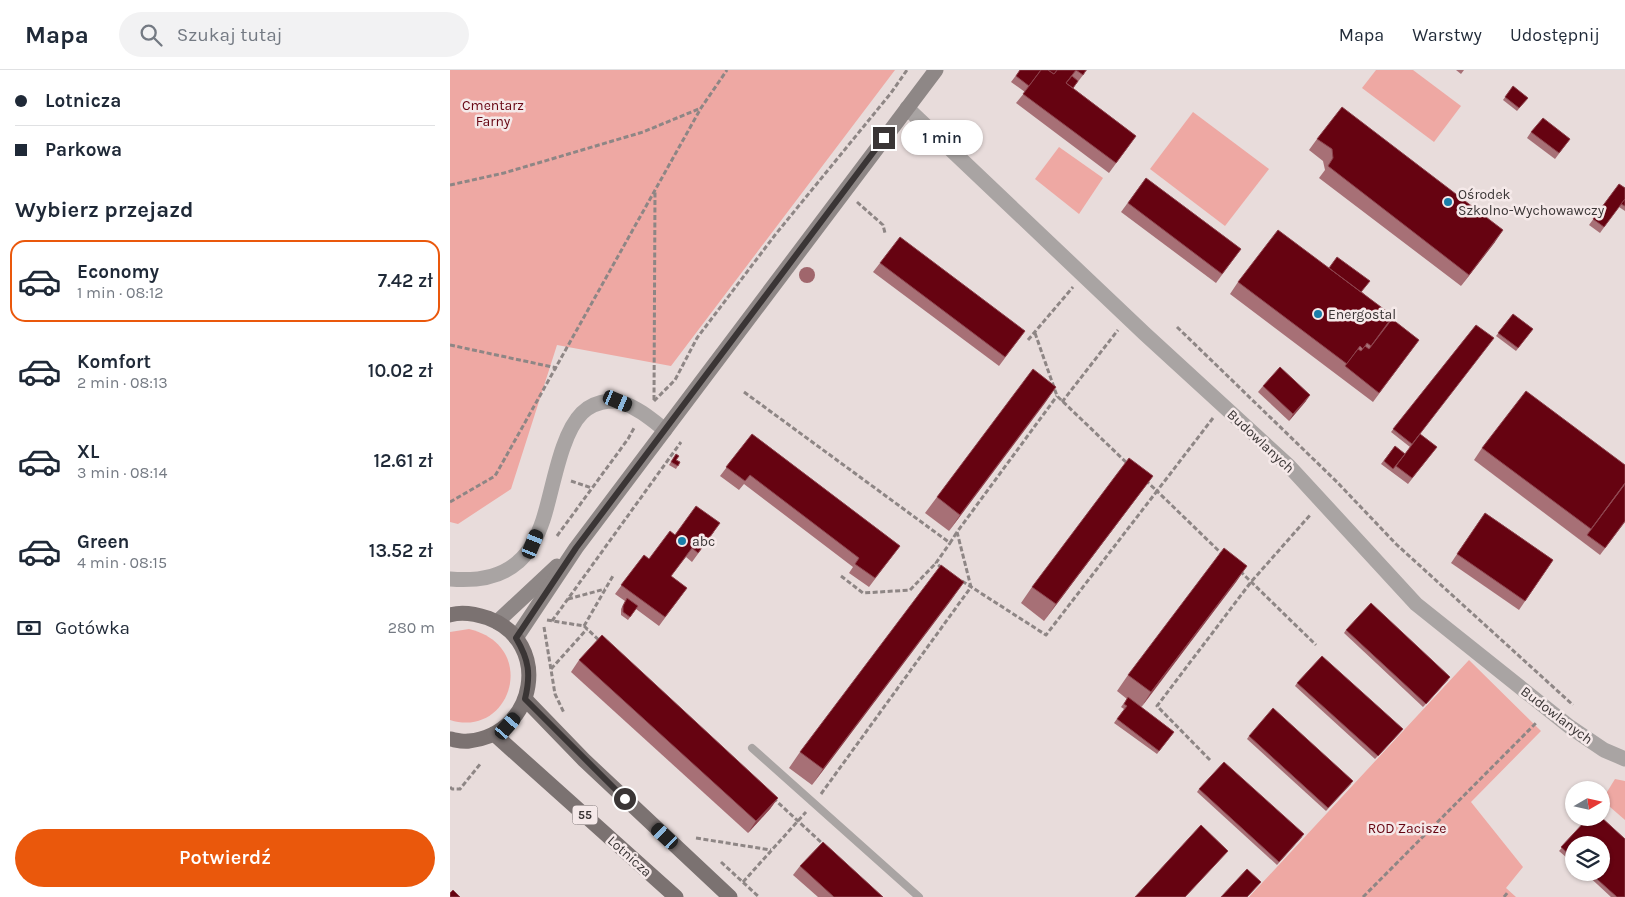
<!DOCTYPE html>
<html lang="pl">
<meta charset="utf-8">
<style>
body{margin:0;font-family:Karla,sans-serif;background:#f2f2f3;color:#1f2937;height:100vh;display:flex;flex-direction:column;font-size:19px;white-space:nowrap}
*{box-sizing:border-box;margin:0}
p{font-size:16px;color:#747a83}
.icon{flex:none;width:28px;height:28px;fill:none;stroke:currentColor;stroke-width:2;stroke-linecap:round;stroke-linejoin:round}
.map{position:relative;flex:1;overflow:hidden}
.side{display:flex;flex-direction:column;background:#fff;width:450px}
.side>*{flex:none}
.guide{display:grid;align-content:center;height:110px;padding:0 15px;background:#fff}
.needle{width:32px;rotate:81deg}
.buttons{position:absolute;left:1115px;top:711px;display:grid;gap:10px}
.buttons a{display:grid;place-items:center;width:45px;height:45px;border-radius:50%;background:#fff;box-shadow:0 1px 4px #0004;font-size:25px}
.end{position:absolute;width:22px;height:22px;margin:-11px;border:6px solid #3a3535;background:#fff;box-shadow:0 0 0 2px #fff}
.from{border-radius:50%}
.bubble{position:absolute;height:35px;border-radius:18px;background:#fff;box-shadow:0 1px 4px #0004;font-size:16px;font-weight:600;line-height:35px;text-align:center}
.car{position:absolute;width:15px;height:30px;margin:-15px -8px;border-radius:6px;box-shadow:0 0 4px 1px #0007;background:linear-gradient(#222 24%,#8ab4d8 0 40%,#222 0 76%,#8ab4d8 0 86%,#222 0)}
.guide b{display:flex;align-items:center;gap:18px;height:48px;font-size:19px}
.guide b+b{border-top:1px solid #e0e1e3}
.guide i{width:12px;height:12px;background:#1f2937}
ul{padding:0;list-style:none}
li{display:flex;align-items:center;gap:15px;height:82px;margin:0 10px 8px;padding:0 5px;border:2px solid transparent;border-radius:15px}
li div{flex:1}
li b{display:block;font-size:19px}
li em{font-style:normal;font-weight:600}
li.active{border-color:#ea580c}
li>.icon{width:45px;height:45px;stroke-width:1.5}
h2{padding:0 15px;font-size:22px;line-height:60px}
.pay{display:flex;align-items:center;gap:12px;height:55px;padding:0 15px;font-size:19px}
.pay p{margin-inline-start:auto}
.button{display:flex;gap:10px;margin-top:auto;padding:10px 15px}
.button a{flex:1;height:58px;border-radius:30px;background:#ea580c;color:#fff;font-size:20px;font-weight:600;line-height:58px;text-align:center}
header{display:flex;align-items:center;gap:30px;box-sizing:border-box;height:70px;padding:0 25px;background:#fff;border-bottom:1px solid #e0e1e3}
header strong{font-size:24px}
nav{display:flex;gap:28px;margin-inline-start:auto;font-size:18px}
.search{width:350px;height:45px;background:#f2f2f3;display:flex;align-items:center;gap:12px;box-sizing:border-box;padding:0 18px;border-radius:28px;color:#747a83;font-size:19px}
main{display:flex;flex:1;min-height:0}
.map>svg:first-child{display:block}
.green{fill:#eea8a3}
.lines{fill:none;stroke-linecap:round;stroke-linejoin:round}
.path{stroke:#8e8685;stroke-width:3;stroke-dasharray:5 2.5;stroke-linecap:butt}
.lane{stroke:#a9a4a3;stroke-width:8}
.street{stroke:#a9a4a3;stroke-width:15}
.secondary{stroke:#8e8786;stroke-width:15}
.primary{stroke:#7b7271;stroke-width:15}
.tree{fill:#a0666c}
.wall{fill:#a77076}
.shaded-wall{fill:#8d444e}
.building{fill:#660311;stroke:#8d444e}
.route{stroke:#3a3535;stroke-width:6}
.poi-dot{fill:#197ea9;stroke:#f5e9e9;stroke-width:2}
.labels{text-anchor:middle;stroke-width:5;stroke-linejoin:round;paint-order:stroke}
.shield{fill:#f5e9e9;stroke:#726b6b;stroke-width:1}
.shield-label{font-size:12px;font-weight:bold;fill:#3a3535}
.park-label{font-size:14px;fill:#660512;stroke:#f5e9e9}
.poi-label{font-size:14px;fill:#3a3535;stroke:#f5e9e9;text-anchor:start}
.street-label{font-size:14px;fill:#3a3535;stroke:#f5e9e9}
</style>
<header>
<strong>Mapa</strong>
<div class="search"><svg class="icon" aria-label="search" viewBox="0 0 24 24"><circle cx="10" cy="10" r="6"/><path d="M15 15l6 6"/></svg>Szukaj tutaj</div>
<nav><a>Mapa</a><a>Warstwy</a><a>Udostępnij</a></nav>
</header>
<main>
<section class="side">
<div class="guide">
<b><i class="from"></i>Lotnicza</b>
<b><i></i>Parkowa</b>
</div>
<h2>Wybierz przejazd</h2>
<ul>
<li class="active"><svg class="icon" aria-label="car" viewBox="0 0 24 24"><path d="M5 17H2v-5l4-1 3-4h7l3 4 3 1v5h-3M9 17h6M6 11h13"/><circle cx="7" cy="17" r="2"/><circle cx="17" cy="17" r="2"/></svg><div><b>Economy</b><p>1 min · 08:12</p></div><em>7.42 zł</em></li>
<li><svg class="icon" aria-label="car" viewBox="0 0 24 24"><path d="M5 17H2v-5l4-1 3-4h7l3 4 3 1v5h-3M9 17h6M6 11h13"/><circle cx="7" cy="17" r="2"/><circle cx="17" cy="17" r="2"/></svg><div><b>Komfort</b><p>2 min · 08:13</p></div><em>10.02 zł</em></li>
<li><svg class="icon" aria-label="car" viewBox="0 0 24 24"><path d="M5 17H2v-5l4-1 3-4h7l3 4 3 1v5h-3M9 17h6M6 11h13"/><circle cx="7" cy="17" r="2"/><circle cx="17" cy="17" r="2"/></svg><div><b>XL</b><p>3 min · 08:14</p></div><em>12.61 zł</em></li>
<li><svg class="icon" aria-label="car" viewBox="0 0 24 24"><path d="M5 17H2v-5l4-1 3-4h7l3 4 3 1v5h-3M9 17h6M6 11h13"/><circle cx="7" cy="17" r="2"/><circle cx="17" cy="17" r="2"/></svg><div><b>Green</b><p>4 min · 08:15</p></div><em>13.52 zł</em></li>
</ul>
<div class="pay"><svg class="icon" aria-label="cash" viewBox="0 0 24 24"><path d="M3 7h18v10H3z"/><circle cx="12" cy="12" r="2"/></svg>Gotówka<p>280 m</p></div>
<div class="button"><a>Potwierdź</a></div>
</section>
<div class="map">
<svg width="1175" height="827" viewBox="0 0 1175 827">
<rect width="100%" height="100%" fill="#e8dcdb"/>
<g class="green">
<path d="M0,0H445L221,296L107,275L61,419L8,454L0,452Z"/>
<path d="M926,0H963L1011,36L984,72L912,18Z"/>
<path d="M743,42L819,99L775,156L700,99Z"/>
<path d="M609,77L653,108L629,144L585,109Z"/>
<path d="M19,559C90,576 61,669 0,650V562Z"/>
<path d="M1019,590L1091,661L1021,732L1073,797L1056,818L1066,827H799Z"/>
<path d="M1165,709L1175,711V750L1152,730Z"/>
</g>
<g class="lines">
<g class="path">
<path d="M0,115L54,103L193,62L251,38"/>
<path d="M407,132L433,155L435,163"/>
<path d="M727,257L887,412L946,474L1123,635"/>
<path d="M585,263L607,326L679,395"/>
<path d="M578,270L623,217"/>
<path d="M0,275L107,298"/>
<path d="M294,322L500,473L507,462"/>
<path d="M204,330L205,121"/>
<path d="M204,331L225,310L247,268L325,165L441,23L457,0"/>
<path d="M612,332L668,260"/>
<path d="M763,348L707,421L772,484"/>
<path d="M121,411L142,418"/>
<path d="M0,432L45,406L251,38L277,0"/>
<path d="M107,466L178,369L184,358"/>
<path d="M492,498L486,493L500,473"/>
<path d="M790,501L866,575"/>
<path d="M391,506L413,523L460,520L486,493"/>
<path d="M512,511L596,565L707,421L696,411"/>
<path d="M118,529L155,519"/>
<path d="M97,550L134,556L151,572"/>
<path d="M102,551L231,372"/>
<path d="M134,556L164,504"/>
<path d="M94,557L105,624L114,643"/>
<path d="M101,599L137,559"/>
<path d="M760,690L707,636L801,512L861,444"/>
<path d="M0,717L2,719H10L31,693"/>
<path d="M371,724L521,517L507,462L607,326"/>
<path d="M323,728L373,774"/>
<path d="M246,768L321,780"/>
<path d="M271,792L309,827"/>
<path d="M293,812L356,742"/>
<path d="M913,827L1087,652"/>
<path d="M1054,827L1058,822"/>
</g>
<path class="lane" d="M302,678L469,827"/>
<g class="street">
<path d="M457,38L695,264L839,396L966,534L1120,657L1154,680L1175,689"/>
<path d="M0,509C23,511 50,508 68,492C81,481 88,465 93,450C103,420 110,365 132,343C139,336 150,332 159,331C163,331 167,331 171,332C188,338 201,349 215,360"/>
</g>
<g class="secondary">
<path d="M47,552L107,496"/>
<path d="M66,568L126,478L486,0"/>
</g>
<g class="primary">
<path d="M0,545C12,541 26,544 38,548C102,572 87,664 19,671C13,672 6,670 0,669"/>
<path d="M75,629L134,690L280,827"/>
<path d="M44,664L226,827"/>
</g>
</g>
<circle class="tree" cx="357" cy="205" r="8"/>
<g class="wall">
<path d="M570,0H637L623,18L686,66L659,103L566,33L575,22L561,12Z"/>
<path d="M1006,0H1014L1011,4Z"/>
<path d="M1063,16L1078,28L1067,41L1053,30Z"/>
<path d="M1081,62L1120,69L1105,89L1077,68Z"/>
<path d="M867,69L1045,172L1011,216L869,108L875,100L873,91L859,80Z"/>
<path d="M696,108L791,179L766,213L671,142Z"/>
<path d="M1169,114L1175,118V141L1169,137L1173,131L1150,163L1139,155Z"/>
<path d="M430,193L575,261L549,296L423,202Z"/>
<path d="M788,212L912,222L942,249L969,270L923,332L780,224Z"/>
<path d="M1063,244L1083,259L1066,281L1046,266Z"/>
<path d="M1026,255L970,364L987,377L958,414L931,394L945,376L955,384L960,377L941,362Z"/>
<path d="M813,316L856,331L839,351L808,322Z"/>
<path d="M606,317L499,461L475,443L487,427Z"/>
<path d="M302,364L450,476L419,517L399,503L403,497L294,414L289,420L270,406Z"/>
<path d="M1032,378L1175,452L1150,485L1024,390Z"/>
<path d="M226,384V390L230,392L226,399L219,395Z"/>
<path d="M703,406L691,422L594,551L571,533L582,517Z"/>
<path d="M1035,443L1103,490L1069,540L1001,493Z"/>
<path d="M264,462L242,492L236,487L221,506L237,518L209,556L186,539L178,550L171,545V539L175,531L165,524L194,485L199,489L225,465Z"/>
<path d="M797,496L786,512L691,637L724,662L707,684L664,653L674,639L671,637L677,629L667,621L678,605Z"/>
<path d="M502,529L362,715L339,698L350,682Z"/>
<path d="M896,560L998,610L973,637L894,563Z"/>
<path d="M129,590L328,728L320,739L298,763L121,602Z"/>
<path d="M847,613L953,659L925,689L845,616Z"/>
<path d="M799,666L901,714L876,741L797,669Z"/>
<path d="M749,719L852,767L827,795L747,722Z"/>
<path d="M1151,747L1175,769V827H1161L1134,802H1151V775H1124V794L1109,781L1138,748Z"/>
<path d="M350,796L433,827H368L343,805Z"/>
</g>
<g class="shaded-wall">
<path d="M1053,160L1045,172L1011,216L1019,205Z"/>
<path d="M606,317L595,333L499,461L510,445Z"/>
<path d="M860,325L856,331L839,351L843,344Z"/>
<path d="M703,406L691,422L594,551L606,534Z"/>
<path d="M797,496L786,512L690,639L701,622Z"/>
<path d="M514,512L502,529L362,715L373,699Z"/>
<path d="M328,728L320,739L298,763L306,751Z"/>
</g>
<g class="building">
<path d="M570,0H591L579,16L566,6Z"/>
<path d="M591,0H598L604,4L607,0H636L633,5L626,0L616,13L686,66L666,93L573,24Z"/>
<path d="M598,0H607L604,4Z"/>
<path d="M622,6L628,11L623,18L616,13Z"/>
<path d="M1063,16L1078,28L1069,38L1055,27Z"/>
<path d="M892,37L1053,160L1019,205L878,96L883,88L882,79L867,69Z"/>
<path d="M1093,48L1120,69L1109,83L1081,62Z"/>
<path d="M696,108L791,179L772,204L678,133Z"/>
<path d="M1169,114L1175,118V129L1154,157L1143,149Z"/>
<path d="M1175,129V136L1171,134Z"/>
<path d="M828,160L943,246L921,276L917,273L913,279L910,276L897,294L788,212Z"/>
<path d="M450,167L575,261L555,287L430,193Z"/>
<path d="M887,187L920,211L911,222L879,198Z"/>
<path d="M1063,244L1083,259L1068,278L1048,263Z"/>
<path d="M942,249L969,270L929,323L895,296L908,279L911,281L915,276L919,279Z"/>
<path d="M1026,255L1044,268L962,374L943,359Z"/>
<path d="M830,297L860,325L843,344L813,316Z"/>
<path d="M583,299L606,317L510,445L487,427Z"/>
<path d="M1076,321L1175,395V413L1141,459L1032,378Z"/>
<path d="M302,364L450,476L425,508L405,494L409,488L300,405L295,411L276,397Z"/>
<path d="M970,364L987,377L962,408L946,396Z"/>
<path d="M945,376L955,384L943,399L934,391Z"/>
<path d="M226,384L229,386L226,390L230,392L228,396L221,392Z"/>
<path d="M679,388L703,406L606,534L582,517Z"/>
<path d="M1175,414V451L1155,478L1137,465Z"/>
<path d="M246,436L270,453L248,483L242,478L221,506L237,518L215,547L171,515L194,485L199,489L220,461L225,465Z"/>
<path d="M1035,443L1103,490L1075,531L1007,484Z"/>
<path d="M774,478L797,496L701,622L678,605Z"/>
<path d="M491,495L514,512L373,699L350,682Z"/>
<path d="M177,528L188,536L180,547L173,542V536Z"/>
<path d="M921,533L1000,607L976,634L896,560Z"/>
<path d="M152,565L328,728L306,751L129,590Z"/>
<path d="M872,586L953,659L928,686L847,613Z"/>
<path d="M678,627L724,662L709,681L667,649L677,636L674,634Z"/>
<path d="M823,638L903,711L878,738L799,666Z"/>
<path d="M774,692L854,764L829,792L749,719Z"/>
<path d="M1151,747L1175,769V827H1167L1139,802H1151V775H1124V789L1111,777L1138,748Z"/>
<path d="M751,755L778,781L735,827H685Z"/>
<path d="M373,772L433,827H384L350,796Z"/>
<path d="M797,799L811,812L797,827H771Z"/>
<path d="M3,820L10,827H0V823Z"/>
</g>
<g class="lines">
<path class="route" d="M175,729L75,629C81,604 79,590 66,568L126,478L434,68"/>
</g>
<g class="poi-dot">
<circle cx="998" cy="132" r="5"/>
<circle cx="868" cy="244" r="5"/>
<circle cx="232" cy="471" r="5"/>
</g>
<g class="labels">
<rect class="shield" x="122.5" y="735.5" width="25" height="19" rx="4"/>
<g class="shield-label">
<text x="135" y="749">55</text>
</g>
<g class="park-label">
<text x="43" y="40">Cmentarz<tspan x="43" dy="16">Farny</tspan></text>
<text x="957" y="763">ROD Zacisze</text>
</g>
<g class="poi-label">
<text x="1008" y="129">Ośrodek<tspan x="1008" dy="16">Szkolno-Wychowawczy</tspan></text>
<text x="878" y="249">Energostal</text>
<text x="242" y="476">abc</text>
</g>
<g class="street-label">
<text transform="translate(811 371) rotate(43)" y="5">Budowlanych</text>
<text transform="translate(1107 645) rotate(37)" y="5">Budowlanych</text>
<text transform="translate(180 786) rotate(42)" y="5">Lotnicza</text>
</g>
</g>
</svg>
<div class="buttons">
<a><svg class="needle" viewBox="-14 -14 28 28"><path d="M0-13l5 13h-10z" fill="#e53935"/><path d="M0 13l5-13h-10z" fill="#747a83"/></svg></a>
<a><svg class="icon" aria-label="layers" viewBox="0 0 24 24"><path d="M12 4l9 5-9 5-9-5zM3 14l9 5 9-5"/></svg></a>
</div>
<i class="end from" style="left:175px;top:729px"></i>
<i class="end" style="left:434px;top:68px"></i>
<div class="bubble" style="left:451px;top:50px;width:82px">1 min</div>
<i class="car" style="left:168px;top:331px;rotate:113deg"></i>
<i class="car" style="left:83px;top:474px;rotate:22deg"></i>
<i class="car" style="left:58px;top:656px;rotate:41deg"></i>
<i class="car" style="left:215px;top:766px;rotate:313deg"></i>
</div>
</main>
